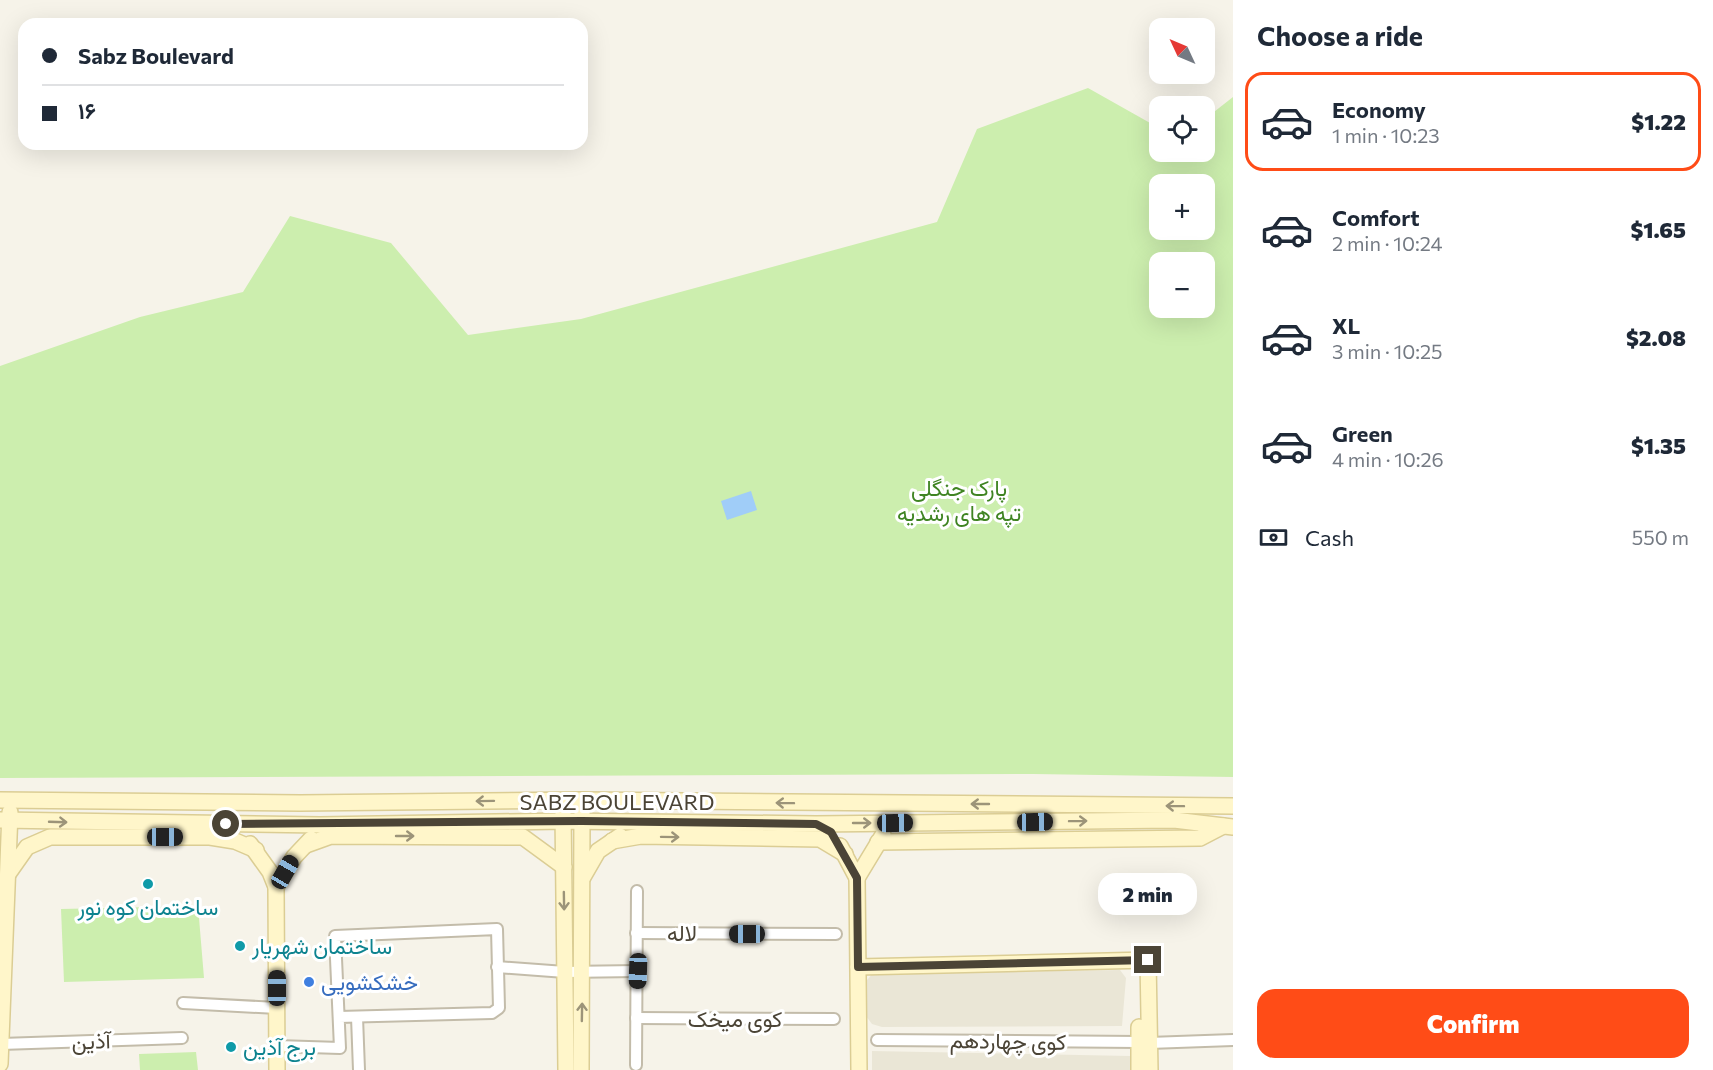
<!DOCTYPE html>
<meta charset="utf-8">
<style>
body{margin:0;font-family:Commissioner,Vazirmatn,sans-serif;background:#f2f2f3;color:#1f2937;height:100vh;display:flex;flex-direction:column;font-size:22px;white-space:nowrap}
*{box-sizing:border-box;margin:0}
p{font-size:20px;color:#747a83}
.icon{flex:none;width:33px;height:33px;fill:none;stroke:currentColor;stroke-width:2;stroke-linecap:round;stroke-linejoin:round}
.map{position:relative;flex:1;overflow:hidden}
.details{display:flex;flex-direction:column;background:#fff;width:480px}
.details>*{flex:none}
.hud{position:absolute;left:18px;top:18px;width:570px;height:132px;border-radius:18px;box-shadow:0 6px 24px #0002;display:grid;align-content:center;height:132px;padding:0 24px;background:#fff}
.needle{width:39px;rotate:314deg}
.buttons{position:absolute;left:1149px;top:18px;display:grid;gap:12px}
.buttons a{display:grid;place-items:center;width:66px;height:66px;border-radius:12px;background:#fff;box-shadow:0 6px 24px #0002;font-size:30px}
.end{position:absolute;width:27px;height:27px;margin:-14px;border:8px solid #4b4436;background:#fff;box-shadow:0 0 0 3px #fff}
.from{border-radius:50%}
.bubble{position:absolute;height:42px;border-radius:18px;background:#fff;box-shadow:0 6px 24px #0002;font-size:20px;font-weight:800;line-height:42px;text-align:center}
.car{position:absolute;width:18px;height:36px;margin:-18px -9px;border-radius:8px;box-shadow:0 0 4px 2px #0007;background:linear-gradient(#222 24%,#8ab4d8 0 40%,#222 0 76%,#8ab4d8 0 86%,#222 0)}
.hud b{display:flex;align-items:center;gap:21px;height:57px;font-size:22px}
.hud b+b{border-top:2px solid #e0e1e3}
.hud i{width:15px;height:15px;background:#1f2937}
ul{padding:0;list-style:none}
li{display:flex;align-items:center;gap:18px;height:99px;margin:0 12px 9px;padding:0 12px;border:3px solid transparent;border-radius:18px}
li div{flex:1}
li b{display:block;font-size:22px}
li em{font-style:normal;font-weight:800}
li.active{border-color:#ff4c17}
li>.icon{width:54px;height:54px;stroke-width:1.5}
h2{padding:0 24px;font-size:27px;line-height:72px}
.pay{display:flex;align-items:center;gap:15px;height:66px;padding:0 24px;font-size:22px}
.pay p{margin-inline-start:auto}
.primary-button{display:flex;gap:12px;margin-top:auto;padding:12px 24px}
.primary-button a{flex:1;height:69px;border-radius:18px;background:#ff4c17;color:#fff;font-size:24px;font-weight:800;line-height:69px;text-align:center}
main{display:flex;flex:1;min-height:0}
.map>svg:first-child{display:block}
.residential{fill:#eae6d6}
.green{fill:#cceeae;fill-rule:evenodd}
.water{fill:#a0cdf8}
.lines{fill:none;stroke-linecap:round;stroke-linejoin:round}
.street-casing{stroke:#c3bcaa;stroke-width:14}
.secondary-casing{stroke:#dbcd94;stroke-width:18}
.street{stroke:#fff;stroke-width:10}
.secondary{stroke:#fff6ca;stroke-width:15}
.oneway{stroke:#9c9479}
.route{stroke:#4b4436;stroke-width:8}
.culture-dot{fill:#0f9aa8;stroke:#fff;stroke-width:2}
.shop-dot{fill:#3f7fe0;stroke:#fff;stroke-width:2}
.labels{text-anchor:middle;stroke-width:6;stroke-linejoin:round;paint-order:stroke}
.park-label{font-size:22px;fill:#3f8422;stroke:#fff}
.street-label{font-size:22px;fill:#4b4436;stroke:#fff}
.culture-label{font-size:22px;fill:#0d838f;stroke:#fff;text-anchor:start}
.shop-label{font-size:22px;fill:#366cbe;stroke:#fff;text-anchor:start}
</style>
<main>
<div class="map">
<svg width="1233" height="1070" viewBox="0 0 1233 1070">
<rect width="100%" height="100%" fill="#f6f3e9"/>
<g class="residential">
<path d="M1120,970L1126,978L1122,1026L882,1027L872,1024L863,1012V985L872,974Z"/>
<path d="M872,1051L1130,1056L1131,1070H872Z"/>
</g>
<g class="green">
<path d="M1088,88L1159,128L1160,152H1204L1205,119L1233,97V777L1033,774L0,778V366L140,317L243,292L290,216L391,243L468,335L581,319L937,222L977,129ZM1160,184H1204V230H1160ZM1160,262H1204V308H1160Z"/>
<path d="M198,906L204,978L64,982L61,909Z"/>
<path d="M196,1052L198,1070H140L139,1054Z"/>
</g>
<path class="water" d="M751,491L757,510L727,520L721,501Z"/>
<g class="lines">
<defs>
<g id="street">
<path d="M636,933L836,934"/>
<path d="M497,967L565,972L638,971"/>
<path d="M183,1003L277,1008"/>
<path d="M357,1017L359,1070"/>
<path d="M636,1018L834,1019"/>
<path d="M877,1040L1139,1042"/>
<path d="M1149,1043L1233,1040"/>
<path d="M1,1044L182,1038"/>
<path d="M277,1046L340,1048L335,936L497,929L499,1008L492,1013L339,1017"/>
<path d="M636,1065L637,891"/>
</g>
<g id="secondary">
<path d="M0,800L300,803L582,800L1233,806"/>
<path d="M563,812L566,1070"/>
<path d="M0,820L320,825L563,821L816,824L1174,820L1233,827"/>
<path d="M612,841L641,836L820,839L845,854"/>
<path d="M878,842L1200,838L1223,826"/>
<path d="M250,844L270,872L276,887L277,1070"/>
<path d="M306,845L331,836L523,837L564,867"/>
<path d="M840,846L857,878L883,835"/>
<path d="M8,874L27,847L50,837H210L235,841L256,850"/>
<path d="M583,877L598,851L620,836"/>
<path d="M857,878L859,1070"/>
<path d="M276,887L294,857L311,839"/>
<path d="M858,967L1148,960L1150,1070"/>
<path d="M1139,1027V1070"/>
<path d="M0,1064L10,812"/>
<path d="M581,1070L582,812"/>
</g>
</defs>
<use href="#street" class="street-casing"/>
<use href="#secondary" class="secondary-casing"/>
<use href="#street" class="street"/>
<use href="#secondary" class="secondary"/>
</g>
<defs><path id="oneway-shaft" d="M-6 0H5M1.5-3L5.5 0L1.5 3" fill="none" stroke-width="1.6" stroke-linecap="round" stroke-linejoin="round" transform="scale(1.5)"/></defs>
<g class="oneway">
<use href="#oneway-shaft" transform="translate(485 801) rotate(179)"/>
<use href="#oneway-shaft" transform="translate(785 803) rotate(-179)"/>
<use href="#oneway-shaft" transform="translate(980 804) rotate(-180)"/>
<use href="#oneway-shaft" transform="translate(1175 806) rotate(-179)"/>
<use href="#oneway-shaft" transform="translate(1078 821) rotate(-1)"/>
<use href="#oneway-shaft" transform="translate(58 822) rotate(2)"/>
<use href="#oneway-shaft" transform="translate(862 823)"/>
<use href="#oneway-shaft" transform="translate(405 836)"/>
<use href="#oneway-shaft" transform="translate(670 837) rotate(1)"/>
<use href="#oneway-shaft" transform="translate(564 901) rotate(89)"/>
<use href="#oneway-shaft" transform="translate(582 1012) rotate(-89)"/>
</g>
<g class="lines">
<path class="route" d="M226,824L582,821L816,824L831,832L857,878L858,967L1148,960"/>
</g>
<g class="culture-dot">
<circle cx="148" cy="884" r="6"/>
<circle cx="240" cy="946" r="6"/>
<circle cx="231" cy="1047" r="6"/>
</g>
<circle class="shop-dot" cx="309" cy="982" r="6"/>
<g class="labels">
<g class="park-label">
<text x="959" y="496">پارک جنگلی<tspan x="959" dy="25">تپه های رشدیه</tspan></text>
</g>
<g class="street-label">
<text x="617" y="810">SABZ BOULEVARD</text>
<text x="682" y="941">لاله</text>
<text x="735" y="1027">کوی میخک</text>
<text transform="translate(91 1041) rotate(-2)" y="8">آذین</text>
<text transform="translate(1008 1041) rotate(1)" y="8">کوی چهاردهم</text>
</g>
<g class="culture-label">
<text x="148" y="915" text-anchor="middle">ساختمان کوه نور</text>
<text x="252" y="954">ساختمان شهریار</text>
<text x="243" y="1055">برج آذین</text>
</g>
<g class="shop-label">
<text x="321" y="990">خشکشویی</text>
</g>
</g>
</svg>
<div class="buttons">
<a><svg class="needle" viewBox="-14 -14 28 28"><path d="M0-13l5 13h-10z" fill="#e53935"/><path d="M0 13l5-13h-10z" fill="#747a83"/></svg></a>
<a><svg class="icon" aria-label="locate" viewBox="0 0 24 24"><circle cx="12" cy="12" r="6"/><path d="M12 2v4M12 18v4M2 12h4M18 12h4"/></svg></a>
<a>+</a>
<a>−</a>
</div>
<i class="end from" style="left:226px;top:824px"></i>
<i class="end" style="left:1148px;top:960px"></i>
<div class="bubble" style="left:1098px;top:873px;width:99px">2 min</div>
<i class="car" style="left:1035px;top:822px;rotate:89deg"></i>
<i class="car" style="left:895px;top:823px;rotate:89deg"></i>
<i class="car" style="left:165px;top:837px;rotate:90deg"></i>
<i class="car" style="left:285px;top:872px;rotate:30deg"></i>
<i class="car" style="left:747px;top:934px;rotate:270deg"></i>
<i class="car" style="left:638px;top:971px;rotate:182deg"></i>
<i class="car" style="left:277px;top:988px;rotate:0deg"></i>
<div class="hud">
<b><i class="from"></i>Sabz Boulevard</b>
<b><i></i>۱۶</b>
</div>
</div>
<section class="details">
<h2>Choose a ride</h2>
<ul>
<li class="active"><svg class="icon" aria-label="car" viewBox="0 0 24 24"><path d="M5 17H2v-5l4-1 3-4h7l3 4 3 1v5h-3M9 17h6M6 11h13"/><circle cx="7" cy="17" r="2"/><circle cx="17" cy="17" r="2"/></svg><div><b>Economy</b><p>1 min · 10:23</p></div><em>$1.22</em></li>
<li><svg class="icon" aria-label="car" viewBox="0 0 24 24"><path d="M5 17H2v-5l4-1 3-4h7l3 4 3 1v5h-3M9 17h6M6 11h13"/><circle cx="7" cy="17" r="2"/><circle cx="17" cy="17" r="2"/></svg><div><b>Comfort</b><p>2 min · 10:24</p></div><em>$1.65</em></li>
<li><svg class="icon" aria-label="car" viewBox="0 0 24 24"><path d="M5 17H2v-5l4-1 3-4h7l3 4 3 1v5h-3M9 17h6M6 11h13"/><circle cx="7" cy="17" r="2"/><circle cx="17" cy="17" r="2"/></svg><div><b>XL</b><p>3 min · 10:25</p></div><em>$2.08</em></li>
<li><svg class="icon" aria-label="car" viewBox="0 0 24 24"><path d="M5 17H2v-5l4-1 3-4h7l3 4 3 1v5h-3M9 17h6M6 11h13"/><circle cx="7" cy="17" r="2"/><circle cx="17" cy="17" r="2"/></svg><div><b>Green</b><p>4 min · 10:26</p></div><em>$1.35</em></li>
</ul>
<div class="pay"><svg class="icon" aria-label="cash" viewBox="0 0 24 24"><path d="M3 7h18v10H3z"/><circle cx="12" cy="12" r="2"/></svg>Cash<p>550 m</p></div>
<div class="primary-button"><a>Confirm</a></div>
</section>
</main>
